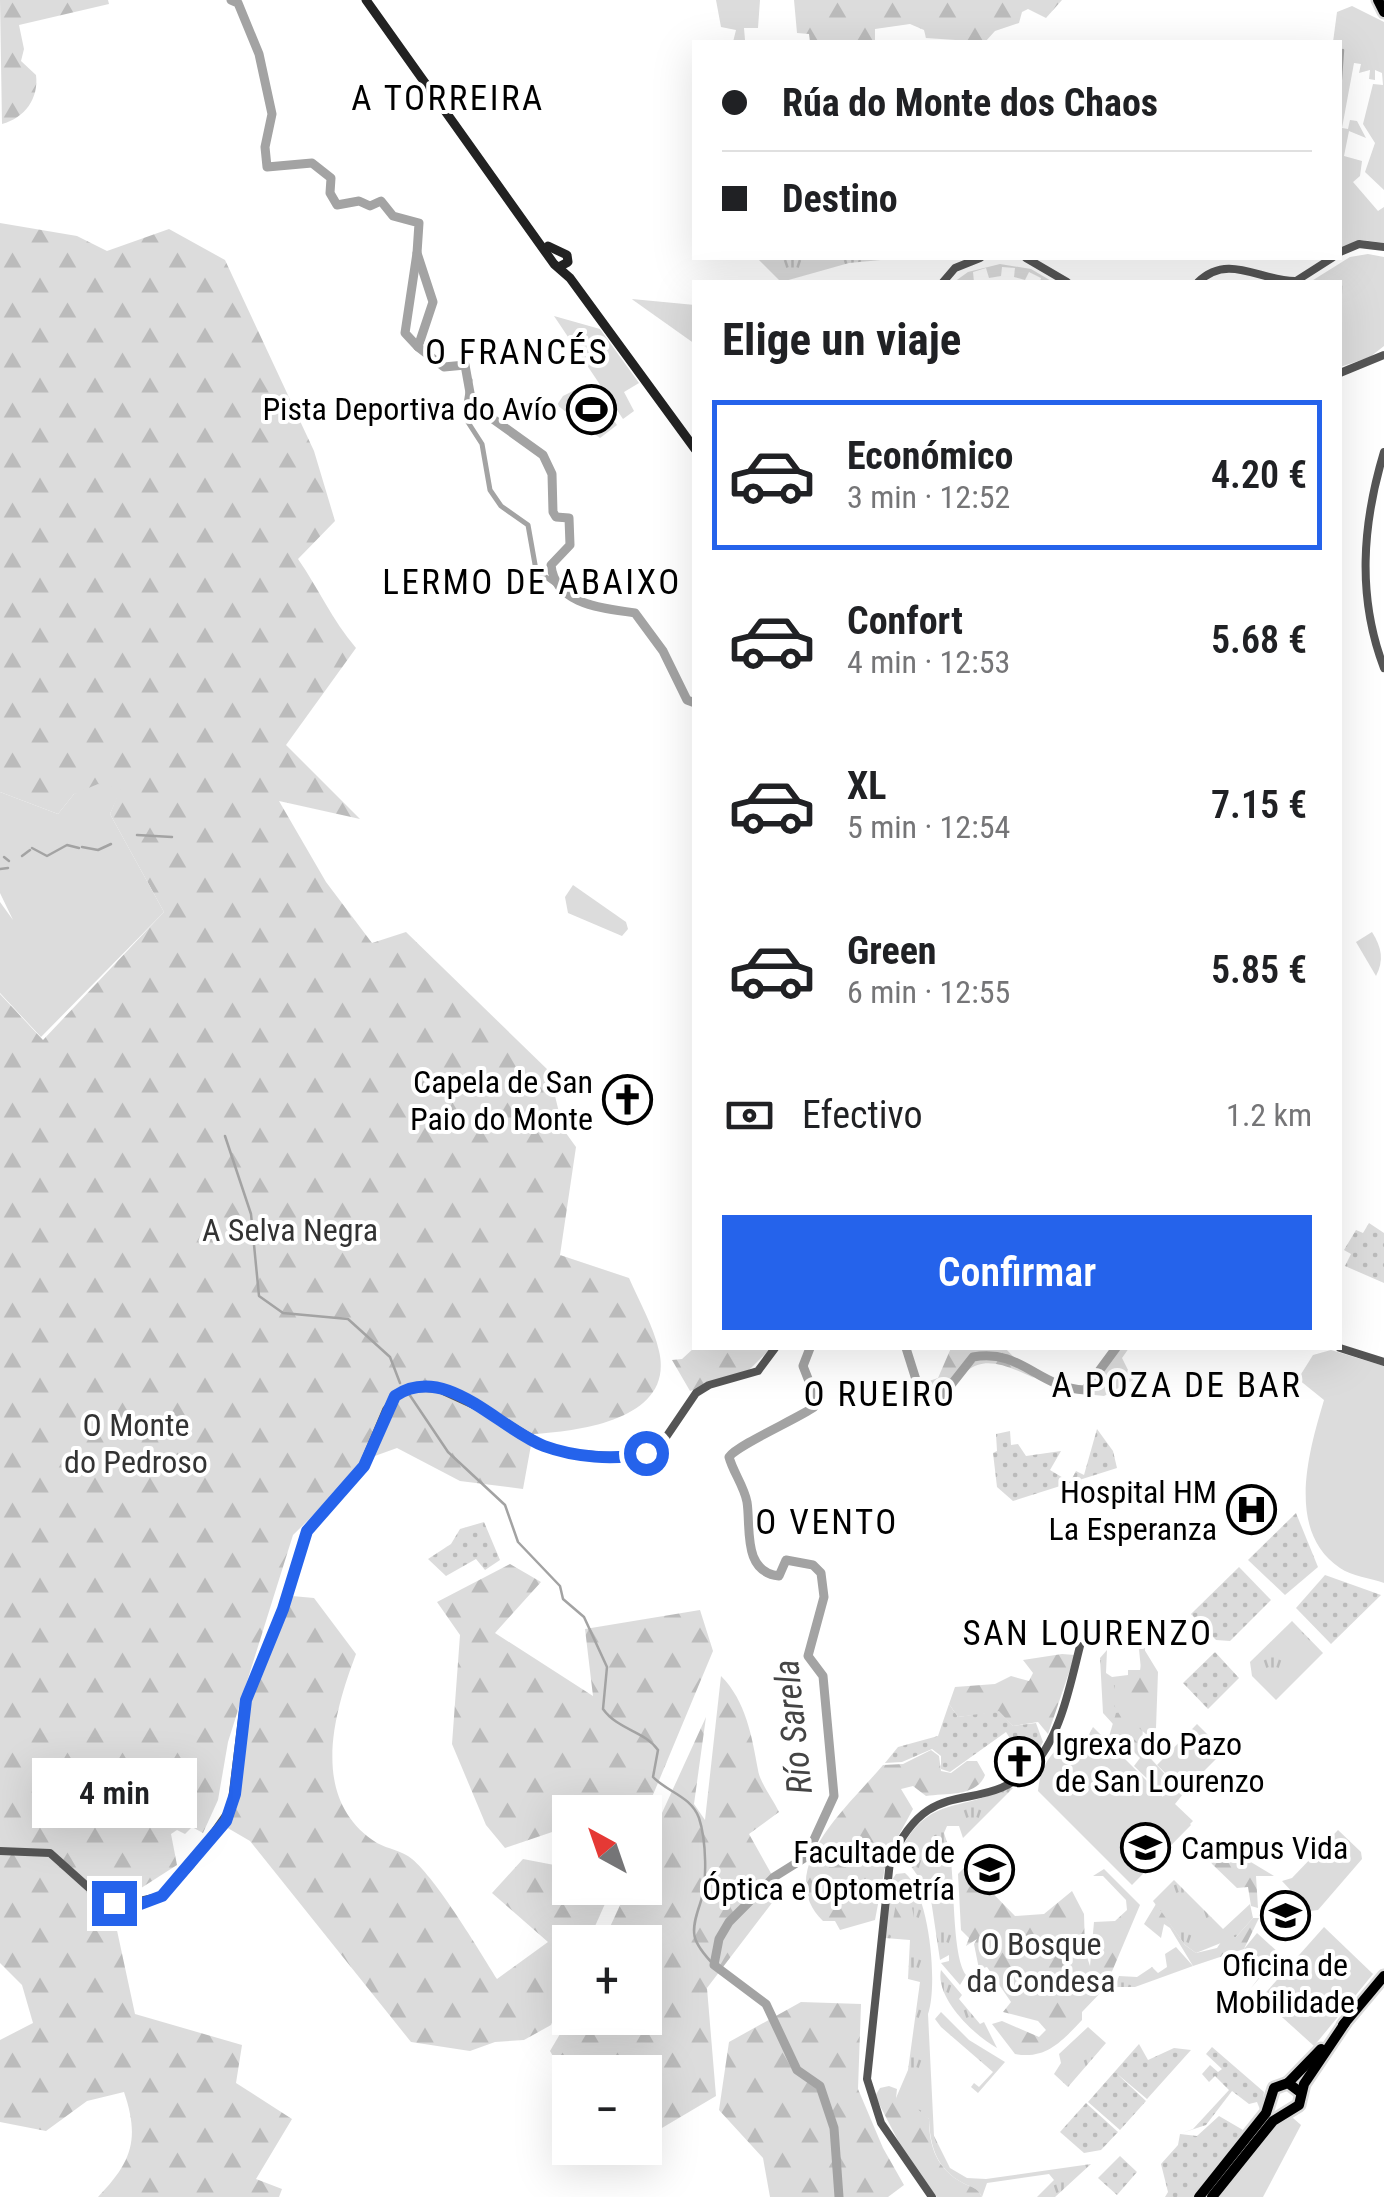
<!DOCTYPE html>
<html lang="es">
<meta charset="utf-8">
<style>
body{margin:0;font-family:"Roboto Condensed",sans-serif;background:#f6f6f6;color:#202124;height:100vh;display:flex;flex-direction:column;font-size:38px;white-space:nowrap}
*{box-sizing:border-box;margin:0}
p{font-size:32px;color:#757577}
.icon{flex:none;width:55px;height:55px;fill:none;stroke:currentColor;stroke-width:2;stroke-linecap:round;stroke-linejoin:round}
.map{position:relative;flex:1;overflow:hidden}
.sheet{position:absolute;left:692px;top:280px;width:650px;height:1070px;display:flex;flex-direction:column;background:#fff;border-radius:0px;box-shadow:0 10px 40px #0002}
.sheet>*{flex:none}
.banner{position:absolute;left:692px;top:40px;width:650px;height:220px;border-radius:0px;box-shadow:0 10px 40px #0002;display:grid;align-content:center;height:220px;padding:0 30px;background:#fff}
.needle{width:65px;rotate:320deg}
.controls{position:absolute;left:552px;top:1795px;display:grid;gap:20px}
.controls a{display:grid;place-items:center;width:110px;height:110px;border-radius:0px;background:#fff;box-shadow:0 10px 40px #0002;font-size:50px}
.end{position:absolute;width:45px;height:45px;margin:-22px;border:12px solid #2563eb;background:#fff;box-shadow:0 0 0 5px #fff}
.from{border-radius:50%}
.bubble{position:absolute;height:70px;border-radius:0px;background:#fff;box-shadow:0 10px 40px #0002;font-size:32px;font-weight:600;line-height:70px;text-align:center}
.banner b{display:flex;align-items:center;gap:35px;height:95px;font-size:38px}
.banner b+b{border-top:2px solid #e0e0e0}
.banner i{width:25px;height:25px;background:#202124}
ul{padding:0;list-style:none}
li{display:flex;align-items:center;gap:30px;height:150px;margin:0 20px 15px;padding:0 10px;border:5px solid transparent;border-radius:0px}
li div{flex:1}
li b{display:block;font-size:38px}
li em{font-style:normal;font-weight:600}
li.selected{border-color:#2563eb}
li>.icon{width:90px;height:90px;stroke-width:1.5}
h2{padding:0 30px;font-size:45px;line-height:120px}
.pay{display:flex;align-items:center;gap:25px;height:110px;padding:0 30px;font-size:38px}
.pay p{margin-inline-start:auto}
.button{display:flex;gap:20px;margin-top:auto;padding:20px 30px}
.button a{flex:1;height:115px;border-radius:0px;background:#2563eb;color:#fff;font-size:40px;font-weight:600;line-height:115px;text-align:center}
.map>svg:first-child{display:block}
.grass{fill:url(#grass-tufts)}
.forest{fill:url(#forest-firs)}
.park{fill:#dcdcdc}
.garden{fill:url(#garden-dots)}
.lines{fill:none;stroke-linecap:round;stroke-linejoin:round}
.stream{stroke:#a3a3a3;stroke-width:2.5}
.canal{stroke:#a3a3a3;stroke-width:5}
.river{stroke:#a3a3a3;stroke-width:9}
.primary-casing{stroke:#dbdbdb;stroke-width:15}
.tertiary{stroke:#555;stroke-width:8}
.secondary{stroke:#222;stroke-width:9}
.primary{stroke:#000;stroke-width:10}
.route{stroke:#2563eb;stroke-width:12}
.labels{text-anchor:middle;stroke-width:8;stroke-linejoin:round;paint-order:stroke}
.poi-label{font-size:32px;fill:#000;stroke:#fff;text-anchor:end}
.park-label{font-size:32px;fill:#333;stroke:#fff}
.neighbourhood-label{font-size:35px;letter-spacing:2.5px;fill:#000;stroke:#fff}
.water-label{font-size:35px;font-style:italic;fill:#444;stroke:#fff}
</style>
<div class="map">
<svg width="1384" height="2197" viewBox="0 0 1384 2197">
<defs>
<pattern id="grass-tufts" width="24" height="20" patternUnits="userSpaceOnUse" patternTransform="scale(2.5)"><rect width="24" height="20" fill="#dcdcdc"/><path d="M3 7l-1-3M5 7V3M7 7l1-3M15 17l-1-3M17 17v-4M19 17l1-3" fill="none" stroke="#bbb"/></pattern>
<pattern id="forest-firs" width="22" height="20" patternUnits="userSpaceOnUse" patternTransform="scale(2.5)"><rect width="22" height="20" fill="#dcdcdc"/><path d="M5 1l3.5 6h-7zM16 11l3.5 6h-7z" fill="#bbb"/></pattern>
<pattern id="garden-dots" width="8" height="8" patternUnits="userSpaceOnUse" patternTransform="scale(2.5)"><rect width="8" height="8" fill="#dcdcdc"/><path d="M2 2h.1M6 6h.1" fill="none" stroke="#bbb" stroke-width="1.8" stroke-linecap="round"/></pattern>
</defs>
<rect width="100%" height="100%" fill="#fff"/>
<g class="grass">
<path d="M757,258H902L849,263L785,281L779,280Z"/>
<path d="M1000,264L1031,269L1053,282H1040L1041,278L1029,272L1025,280L1014,277L1015,268L1002,267L1001,276L989,278L986,268L973,272L974,282H954L968,272Z"/>
<path d="M1292,1621L1323,1653L1276,1700L1252,1676L1250,1662Z"/>
<path d="M1145,1648L1142,1756L1103,1713L1100,1658L1107,1650L1106,1673L1112,1677L1128,1675V1670H1141L1139,1649Z"/>
<path d="M1007,1787L1013,1788L963,1838L959,1826H947L944,1833L950,1851L927,1855L950,1853C955,1884 952,1956 966,1975L960,1985L941,1963L949,1961V1955L940,1960L930,1893L905,1858L904,1844C932,1795 964,1812 1007,1787Z"/>
<path d="M905,1873C930,1894 938,1986 928,2014L934,2136L950,2168L967,2178L986,2179L1091,2164L1055,2197H1037L1054,2180L1049,2174L987,2183L982,2197C977,2187 973,2188 963,2183C937,2169 930,2147 929,2119L896,2098L908,2070L920,1982L908,1979L910,1940L885,1938L890,1883L896,1874Z"/>
<path d="M1174,1880L1223,1929L1250,1904L1253,1918L1236,1937L1196,1953L1185,1945L1153,1901Z"/>
<path d="M1257,1933L1280,1954L1251,1988L1267,1967L1244,1949Z"/>
<path d="M1176,1947L1193,1966L1135,1987H1115L1119,1976L1137,1977L1152,1967L1158,1973L1167,1967L1165,1954Z"/>
<path d="M941,1970L962,1995L959,1999L980,2024L984,2022L997,2048C972,2034 935,1997 941,1970Z"/>
<path d="M941,2012L969,2040L1005,2062L978,2093L971,2087L974,2083L979,2087L993,2072L941,2027L935,2019Z"/>
<path d="M1088,2027L1106,2043L1068,2087L1054,2074L1061,2063L1059,2054Z"/>
</g>
<g class="forest">
<path d="M0,0H108L109,4L19,25L24,49L21,61L36,75C39,98 25,118 2,124Z"/>
<path d="M794,0H1062L1046,18L1028,9L1022,12L1019,23L995,31L985,42L926,38L924,30L910,24L875,29V42H810L809,34L797,33Z"/>
<path d="M0,223L77,236L107,251L169,229L225,260L314,451L335,521L298,559C319,589 332,620 356,648L286,745L360,819L279,801L326,882L372,943L406,932L549,1071L563,1129L576,1147L560,1255L629,1278C639,1301 654,1327 659,1351C675,1419 581,1431 533,1434L523,1489L460,1481L397,1448L372,1457L378,1427L352,1477L293,1535L228,1742L218,1800L203,1833L192,1827L185,1834L177,1830L171,1834L177,1865L138,1890L107,1884L135,2014L242,2045L236,2083L292,2119L256,2179L282,2189L279,2197H98C132,2162 140,2139 124,2092L87,2101L46,2131L0,2122V2040L33,2023L22,1985L0,1963V994L43,1040L164,912L110,814L120,789L74,794L58,814L0,792Z"/>
<path d="M695,1347L771,1348L748,1371L690,1391L672,1360L682,1359Z"/>
<path d="M951,1348H1005L1034,1378C996,1360 971,1351 949,1395L934,1398L929,1381L938,1378Z"/>
<path d="M510,1564L541,1582L495,1633L593,1696L585,1629L700,1610L713,1651L645,1814L570,1812V1847L561,1829L505,1848L486,1825L452,1744L460,1635L437,1602Z"/>
<path d="M292,1596L314,1598L356,1654C333,1715 309,1800 377,1843C388,1849 403,1851 412,1859C437,1880 479,1950 497,1979L548,1942L492,1893L523,1859L570,1868V1888H612L588,1942H570V1982L551,2025L524,2040L495,2042L470,2051L411,2042L250,1841L226,1827L238,1795L246,1712Z"/>
<path d="M1144,1649L1158,1672L1156,1728L1147,1735L1139,1728L1136,1702L1127,1704L1130,1718L1124,1730L1138,1743L1148,1740L1143,1750L1183,1794L1175,1804L1193,1821L1185,1829L1160,1801L1164,1795L1134,1766L1140,1758L1134,1752L1127,1759L1108,1740L1116,1713L1122,1712L1114,1706L1115,1680L1130,1676L1138,1681Z"/>
<path d="M1062,1654L1075,1655L1048,1734L1038,1722L1013,1726L999,1712L958,1717L949,1704L955,1687L995,1684L1011,1676L1029,1681L1033,1673L1023,1660Z"/>
<path d="M721,1676C746,1701 752,1737 758,1770C760,1783 773,1799 779,1812L749,1834L781,1891L707,1988L716,2096L645,2138V2072H570V2086L550,2051L570,2017L645,2018V1942H603L628,1888H645V1850L706,1717L694,1804L705,1820Z"/>
<path d="M931,1750L939,1756L941,1771L951,1773L967,1761H977L985,1775C977,1797 946,1793 926,1796L913,1786L901,1789L913,1809L887,1857L875,1920L840,1930L835,1921H823C771,1870 851,1804 883,1765L903,1764Z"/>
<path d="M1216,1841L1274,1876H1256L1258,1908L1251,1906L1248,1887L1237,1888L1212,1864L1206,1851Z"/>
<path d="M966,1866L1015,1916L1044,1914L1072,1891L1084,1914L1085,1951L1090,1966L1094,1922L1115,1921L1127,1910L1126,1900L1103,1876H1093L1104,1869L1140,1905L1105,1988L1082,2012V2020C1062,2041 1046,2060 1015,2054L992,2024L1002,2021L1039,2037L1046,2030L1038,2021L1003,2012L1011,2002L987,1967L979,1969L974,1944L977,1939L966,1946L969,1938L961,1930L958,1874Z"/>
<path d="M898,1892L910,1897L916,1928L902,1937L890,1936L896,1932L892,1926Z"/>
<path d="M1156,1904L1185,1945L1196,1953L1217,1948L1223,1939L1236,1937L1253,1918H1259L1244,1949L1193,1966L1170,1928L1164,1924L1161,1938L1144,1924Z"/>
<path d="M801,2002L861,2004L858,2089L883,2148L904,2185L888,2197H770L763,2158L719,2110L729,2042Z"/>
<path d="M889,2086L897,2089L896,2098L906,2099L929,2119C929,2147 937,2169 963,2183C973,2188 977,2187 982,2197H937L908,2160L875,2096L880,2088Z"/>
</g>
<g class="park">
<path d="M716,0H760L758,28H744L745,40L733,42L736,30L721,27Z"/>
<path d="M1352,6L1384,22V190L1365,172L1375,143L1363,124L1373,84L1383,85L1382,73L1375,70V80L1369,79L1370,70L1359,73L1361,64L1354,63L1342,128L1348,129L1350,120L1357,121L1366,138L1349,131L1344,156L1362,161L1360,176L1353,182L1378,211L1384,207V243L1362,240L1340,247V42H1333L1337,12Z"/>
<path d="M1368,254L1384,257V346L1370,357L1340,367V282H1310L1350,257Z"/>
<path d="M632,299L695,305V344L633,300Z"/>
<path d="M554,316L600,329L639,383L624,392L634,411L623,419Z"/>
<path d="M587,384L617,425L600,438L557,405L563,396Z"/>
<path d="M98,784L121,789L110,814L164,912L41,1037L0,993V902L13,920L0,893V792L58,814L74,794Z"/>
<path d="M573,885L626,922L628,929L622,936L568,913L565,897Z"/>
<path d="M1372,932C1382,948 1384,960 1376,976L1356,942Z"/>
<path d="M1119,1348H1129L1122,1358L1133,1380L1104,1396L1085,1394Z"/>
<path d="M1331,1350L1384,1366V1583C1371,1578 1351,1576 1340,1568C1285,1531 1309,1451 1324,1400L1298,1379L1313,1355Z"/>
<path d="M1297,1628L1316,1647L1296,1666L1277,1647Z"/>
<path d="M1197,1724L1224,1751L1184,1791L1157,1765Z"/>
<path d="M1093,1727L1191,1825L1132,1885L1038,1791C1040,1764 1058,1737 1087,1738Z"/>
<path d="M1338,1830L1361,1852L1362,1859L1318,1910L1310,1911L1282,1881L1292,1878Z"/>
<path d="M1324,1927L1373,1974L1314,2046L1261,1998Z"/>
<path d="M1293,2118L1301,2125L1263,2197H1219L1280,2121Z"/>
</g>
<g class="garden">
<path d="M1369,1223L1384,1233V1283L1345,1266L1351,1254L1344,1250L1356,1230L1363,1233Z"/>
<path d="M1097,1429L1113,1451L1117,1468L1013,1501L997,1487L993,1453L997,1451L996,1434L1010,1431L1011,1445L1018,1444L1026,1456L1061,1451L1050,1470L1070,1482L1076,1471L1084,1475Z"/>
<path d="M1296,1513L1318,1567L1285,1595L1248,1560Z"/>
<path d="M484,1522L500,1560L485,1570L476,1559L446,1576L428,1559L451,1544L460,1529Z"/>
<path d="M1239,1567L1271,1600L1230,1641L1216,1640L1191,1614Z"/>
<path d="M1325,1575L1381,1595L1331,1644L1296,1608Z"/>
<path d="M1215,1652L1239,1678L1208,1709L1183,1683Z"/>
<path d="M949,1704L958,1717L999,1711L1013,1726L1036,1723L1043,1742L1035,1757L1029,1746L1017,1750L1006,1732L950,1772L941,1769V1756L932,1749L902,1762L885,1763L898,1747L938,1736Z"/>
<path d="M1139,2044L1148,2060L1174,2048L1191,2050L1147,2099L1116,2073L1146,2101L1120,2130L1088,2102Z"/>
<path d="M1212,2047L1264,2092L1261,2112L1257,2102L1249,2104L1232,2091L1206,2125L1182,2133L1193,2129L1229,2090L1215,2076L1209,2082L1202,2074L1210,2065L1218,2072L1222,2069L1206,2054Z"/>
<path d="M1086,2103L1118,2132L1101,2150L1084,2153L1060,2132Z"/>
<path d="M1255,2114L1193,2197H1165L1168,2192L1161,2164L1178,2145L1180,2134L1197,2136L1219,2116L1243,2130Z"/>
<path d="M1120,2156L1137,2172L1117,2195L1098,2178Z"/>
</g>
<g class="lines">
<g class="stream">
<path d="M1340,91L1343,50"/>
<path d="M1340,320L1341,286"/>
<path d="M137,835L172,837"/>
<path d="M82,847L98,850L111,844"/>
<path d="M32,848L47,856L67,845L79,848"/>
<path d="M22,856L30,850"/>
<path d="M4,857L9,861"/>
<path d="M0,869L8,868"/>
<path d="M225,1136L251,1214L259,1296L283,1313L348,1319L390,1357L400,1383"/>
<path d="M409,1394L448,1452L505,1505L518,1542L560,1586L563,1599L584,1617L607,1667L603,1709C618,1730 645,1731 658,1750L653,1777C667,1792 691,1796 699,1818C706,1839 708,1883 700,1904C690,1933 691,1941 714,1965"/>
</g>
<path class="canal" d="M470,380L464,416L482,444L490,490L501,506L528,525L536,570L564,590"/>
<g class="river">
<path d="M231,0L238,3L259,54L272,114L265,147L267,167L312,163L331,178L330,193L337,205L359,201L370,206L381,201L393,216L419,223L417,253L433,302L418,347L444,367L465,365L472,404L543,455L552,474L553,512L556,517L569,518L570,545L551,565C555,605 603,608 635,613L663,651L687,700L695,703"/>
<path d="M417,253L405,333L418,347"/>
<path d="M810,1348L803,1366L816,1399L814,1407C799,1418 737,1445 729,1457C733,1472 744,1486 747,1502C751,1527 742,1572 779,1576L786,1560L813,1565L821,1573L824,1597L808,1656L823,1676L834,1796L806,1857L774,1877L729,1922L719,1939L714,1965L766,2004L797,2070L820,2086L834,2128L839,2197"/>
<path d="M906,1348L918,1386L943,1395L973,1357C1021,1348 1038,1388 1085,1390L1116,1348"/>
</g>
<defs>
<g id="primary">
<path d="M1378,0L1384,12"/>
<path d="M1343,2025L1384,1976"/>
<path d="M1288,2083L1321,2049"/>
<path d="M1199,2197L1266,2113L1274,2088L1288,2083L1300,2092"/>
<path d="M1212,2197L1273,2121L1299,2105L1304,2084L1345,2023"/>
</g>
</defs>
<use href="#primary" class="primary-casing"/>
<g class="tertiary">
<path d="M1340,252L1359,244L1384,247"/>
<path d="M1026,258L1067,282"/>
<path d="M943,282L955,268L980,258"/>
<path d="M1198,282C1229,252 1261,282 1296,281L1332,258"/>
<path d="M1340,373L1384,355"/>
<path d="M1384,452C1362,525 1357,597 1384,668"/>
<path d="M1340,1348L1384,1362"/>
<path d="M0,1851L50,1853L98,1896L122,1905L162,1896L191,1865L231,1808L243,1711L283,1609L307,1531L360,1472L386,1410L399,1393L415,1387L439,1389L487,1411L544,1446L566,1453L626,1457L660,1446L696,1393L709,1385L758,1371L775,1348"/>
<path d="M932,2197L881,2123L867,2079L890,1861C933,1765 982,1823 1036,1762C1061,1734 1071,1681 1080,1646"/>
</g>
<g class="secondary">
<path d="M366,0L554,264L570,278L695,449"/>
<path d="M548,246L567,255L568,262L559,267"/>
</g>
<use href="#primary" class="primary"/>
</g>
<g class="lines">
<path class="route" d="M114,1903L138,1905L162,1896L226,1821L235,1794L246,1700L283,1609L307,1531L364,1466L395,1396C446,1362 499,1429 544,1446C574,1457 615,1461 646,1453"/>
</g>
<defs>
<symbol id="stadium-ring" viewBox="-11 -11 22 22"><circle r="9.5" fill="#fff" stroke="#000" stroke-width="1.5"/><path d="M0-5a6.5 5 0 1 0 0 10a6.5 5 0 1 0 0-10ZM-3.5-1.8h7v3.6h-7Z" fill="#000"/></symbol>
<symbol id="church-ring" viewBox="-11 -11 22 22"><circle r="9.5" fill="#fff" stroke="#000" stroke-width="1.5"/><path d="M-1.2-6h2.4v3.5h3.3v2.4h-3.3V6h-2.4V-.1h-3.3v-2.4h3.3Z" fill="#000"/></symbol>
<symbol id="hospital-ring" viewBox="-11 -11 22 22"><circle r="9.5" fill="#fff" stroke="#000" stroke-width="1.5"/><path d="M-5-5h3v3.5h4V-5h3V5h-3V1.5h-4V5h-3Z" fill="#000"/></symbol>
<symbol id="university-ring" viewBox="-11 -11 22 22"><circle r="9.5" fill="#fff" stroke="#000" stroke-width="1.5"/><path d="M0-5L7-2L0 1L-7-2ZM-4 1L0 2.5L4 1V4Q0 6-4 4Z" fill="#000"/></symbol>
</defs>
<g fill-rule="evenodd">
<use href="#stadium-ring" x="564" y="382" width="55" height="55"/>
<use href="#church-ring" x="600" y="1072" width="55" height="55"/>
<use href="#hospital-ring" x="1224" y="1482" width="55" height="55"/>
<use href="#church-ring" x="992" y="1734" width="55" height="55"/>
<use href="#university-ring" x="1118" y="1820" width="55" height="55"/>
<use href="#university-ring" x="962" y="1842" width="55" height="55"/>
<use href="#university-ring" x="1258" y="1888" width="55" height="55"/>
</g>
<g class="labels">
<g class="poi-label">
<text x="557" y="420">Pista Deportiva do Avío</text>
<text x="593" y="1093">Capela de San<tspan x="593" dy="37">Paio do Monte</tspan></text>
<text x="1217" y="1503">Hospital HM<tspan x="1217" dy="37">La Esperanza</tspan></text>
<text x="1055" y="1755" text-anchor="start">Igrexa do Pazo<tspan x="1055" dy="37">de San Lourenzo</tspan></text>
<text x="1181" y="1859" text-anchor="start">Campus Vida</text>
<text x="955" y="1863">Facultade de<tspan x="955" dy="37">Óptica e Optometría</tspan></text>
<text x="1285" y="1976" text-anchor="middle">Oficina de<tspan x="1285" dy="37">Mobilidade</tspan></text>
</g>
<g class="park-label">
<text x="290" y="1241">A Selva Negra</text>
<text x="136" y="1436">O Monte<tspan x="136" dy="37">do Pedroso</tspan></text>
<text x="1041" y="1955">O Bosque<tspan x="1041" dy="37">da Condesa</tspan></text>
</g>
<g class="neighbourhood-label">
<text x="448" y="110">A TORREIRA</text>
<text x="517" y="364">O FRANCÉS</text>
<text x="532" y="594">LERMO DE ABAIXO</text>
<text x="1177" y="1397">A POZA DE BAR</text>
<text x="880" y="1406">O RUEIRO</text>
<text x="827" y="1534">O VENTO</text>
<text x="1088" y="1645">SAN LOURENZO</text>
</g>
<g class="water-label">
<text transform="translate(793 1727) rotate(-96)" y="12">Río Sarela</text>
</g>
</g>
</svg>
<div class="controls">
<a><svg class="needle" viewBox="-14 -14 28 28"><path d="M0-13l5 13h-10z" fill="#e53935"/><path d="M0 13l5-13h-10z" fill="#757577"/></svg></a>
<a>+</a>
<a>−</a>
</div>
<i class="end from" style="left:646px;top:1453px"></i>
<i class="end" style="left:114px;top:1903px"></i>
<div class="bubble" style="left:32px;top:1758px;width:165px">4 min</div>
<div class="banner">
<b><i class="from"></i>Rúa do Monte dos Chaos</b>
<b><i></i>Destino</b>
</div>
<section class="sheet">
<h2>Elige un viaje</h2>
<ul>
<li class="selected"><svg class="icon" aria-label="car" viewBox="0 0 24 24"><path d="M5 17H2v-5l4-1 3-4h7l3 4 3 1v5h-3M9 17h6M6 11h13"/><circle cx="7" cy="17" r="2"/><circle cx="17" cy="17" r="2"/></svg><div><b>Económico</b><p>3 min · 12:52</p></div><em>4.20 €</em></li>
<li><svg class="icon" aria-label="car" viewBox="0 0 24 24"><path d="M5 17H2v-5l4-1 3-4h7l3 4 3 1v5h-3M9 17h6M6 11h13"/><circle cx="7" cy="17" r="2"/><circle cx="17" cy="17" r="2"/></svg><div><b>Confort</b><p>4 min · 12:53</p></div><em>5.68 €</em></li>
<li><svg class="icon" aria-label="car" viewBox="0 0 24 24"><path d="M5 17H2v-5l4-1 3-4h7l3 4 3 1v5h-3M9 17h6M6 11h13"/><circle cx="7" cy="17" r="2"/><circle cx="17" cy="17" r="2"/></svg><div><b>XL</b><p>5 min · 12:54</p></div><em>7.15 €</em></li>
<li><svg class="icon" aria-label="car" viewBox="0 0 24 24"><path d="M5 17H2v-5l4-1 3-4h7l3 4 3 1v5h-3M9 17h6M6 11h13"/><circle cx="7" cy="17" r="2"/><circle cx="17" cy="17" r="2"/></svg><div><b>Green</b><p>6 min · 12:55</p></div><em>5.85 €</em></li>
</ul>
<div class="pay"><svg class="icon" aria-label="cash" viewBox="0 0 24 24"><path d="M3 7h18v10H3z"/><circle cx="12" cy="12" r="2"/></svg>Efectivo<p>1.2 km</p></div>
<div class="button"><a>Confirmar</a></div>
</section>
</div>
